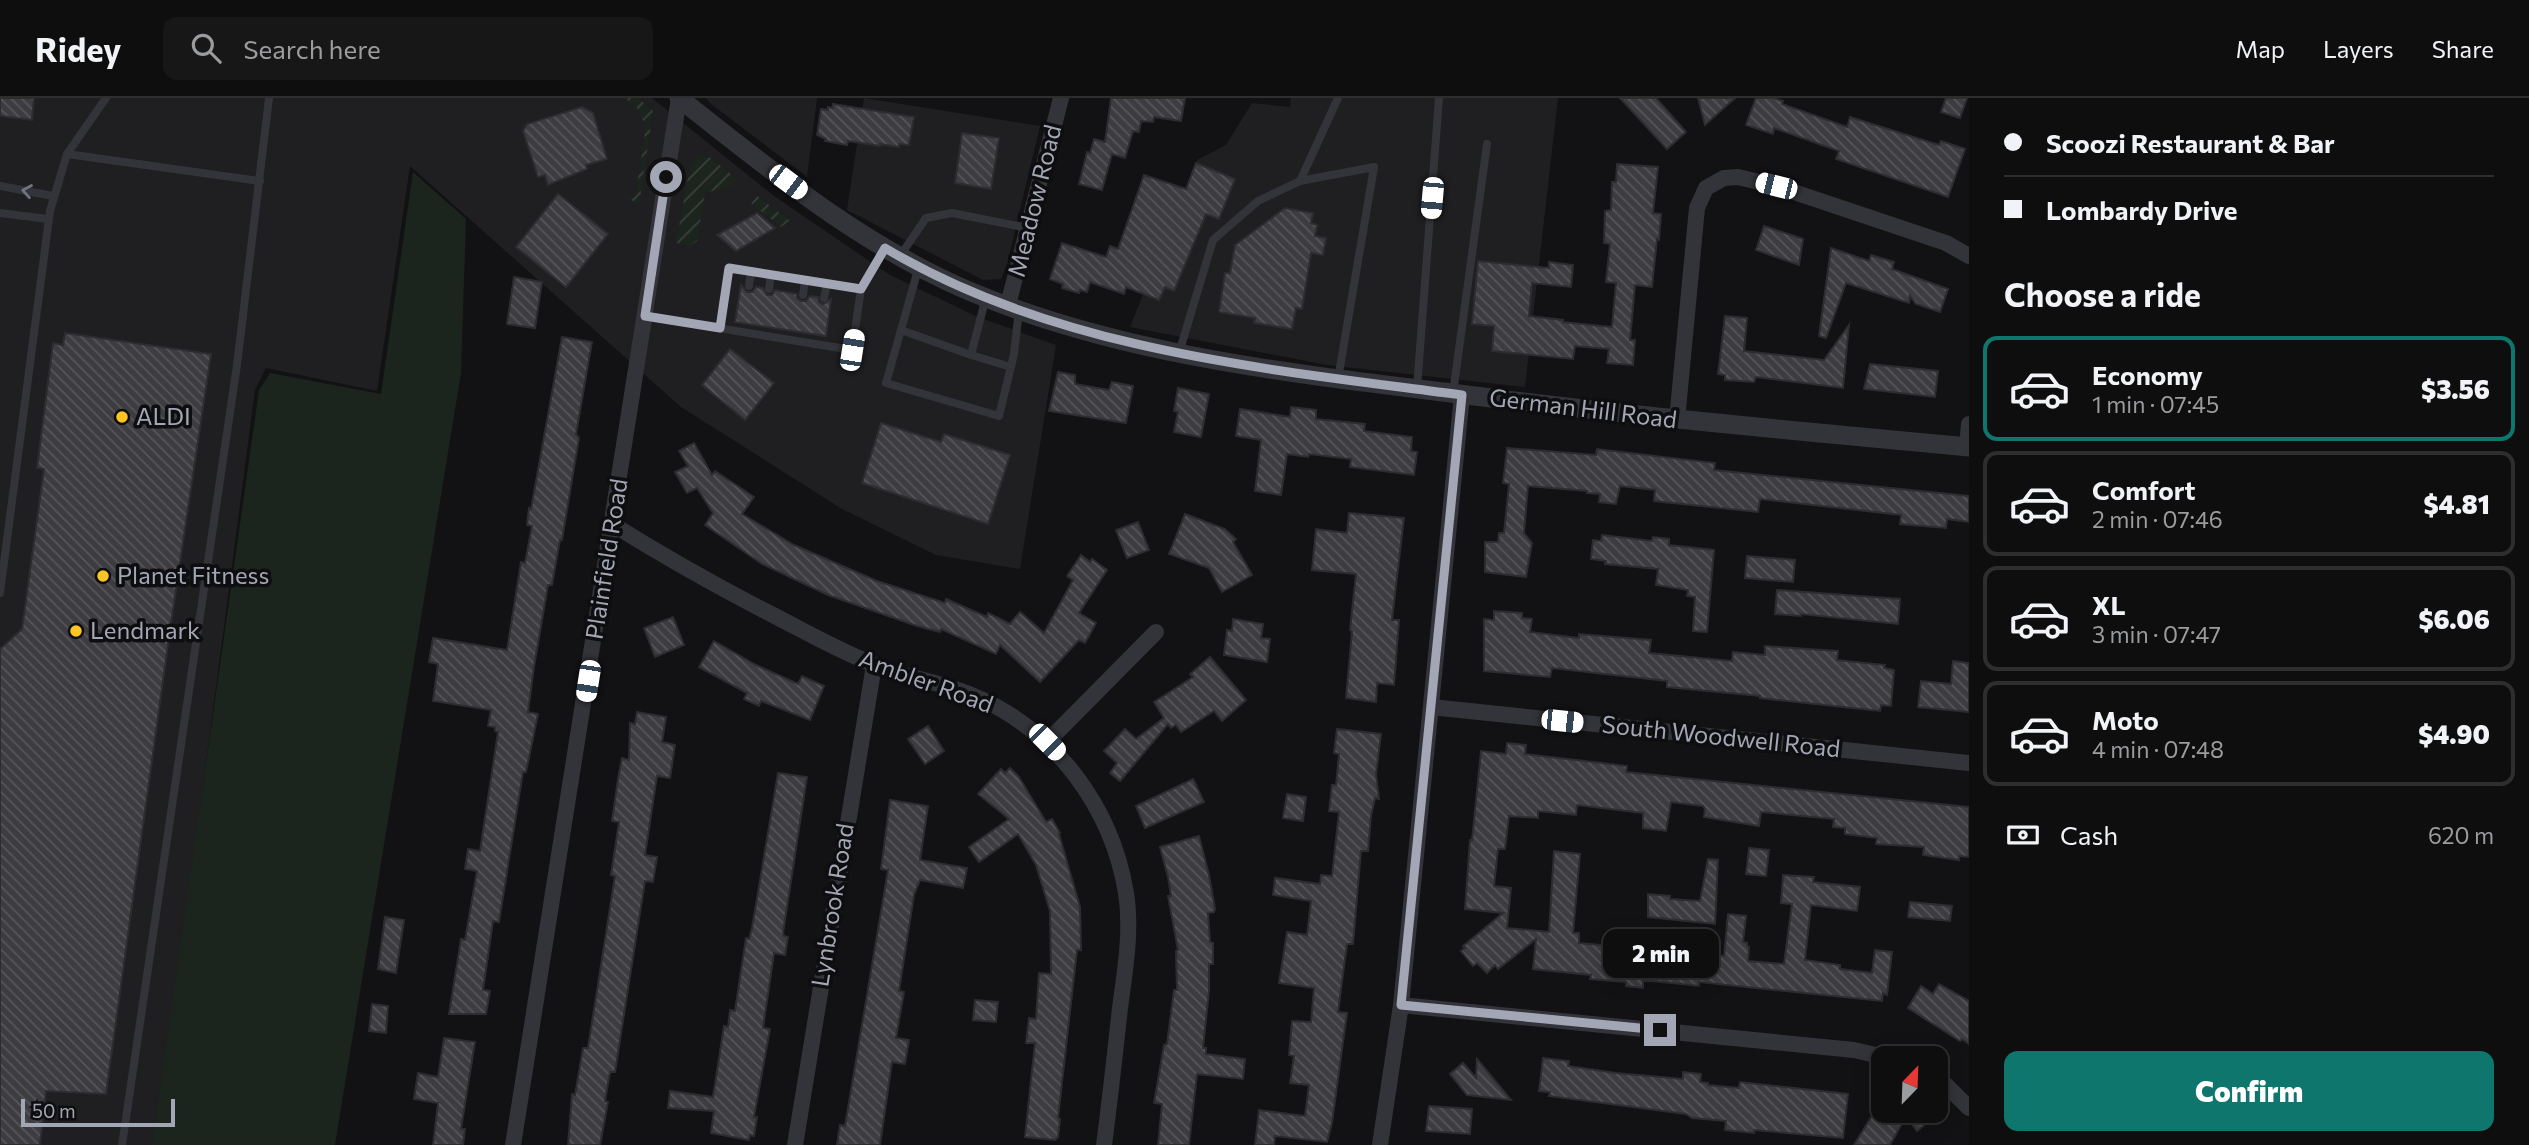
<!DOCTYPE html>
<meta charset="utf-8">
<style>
body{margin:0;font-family:Commissioner,sans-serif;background:#171718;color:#f1f3f6;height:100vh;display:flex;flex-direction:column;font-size:26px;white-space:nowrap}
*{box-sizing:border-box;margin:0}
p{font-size:23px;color:#9b9c9e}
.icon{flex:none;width:38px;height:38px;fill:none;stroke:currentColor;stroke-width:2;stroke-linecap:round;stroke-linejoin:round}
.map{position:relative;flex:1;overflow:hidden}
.details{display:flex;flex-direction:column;background:#0e0e0f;width:560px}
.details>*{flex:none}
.banner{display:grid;align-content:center;height:154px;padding:0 35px;background:#0e0e0f}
.needle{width:46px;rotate:23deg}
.buttons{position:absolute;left:1871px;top:948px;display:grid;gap:14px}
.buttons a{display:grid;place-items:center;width:77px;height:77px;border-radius:14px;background:#0e0e0f;box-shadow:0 4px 18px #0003,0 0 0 2px #2e2e2f;font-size:35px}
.scale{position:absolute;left:21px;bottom:18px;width:154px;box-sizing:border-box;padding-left:7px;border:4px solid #a3a7b5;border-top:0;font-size:19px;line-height:24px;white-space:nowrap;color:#a3a7b5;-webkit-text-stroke:5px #0e0d0f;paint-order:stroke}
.end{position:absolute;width:32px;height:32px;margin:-16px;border:9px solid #a3a7b5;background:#111;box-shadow:0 0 0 4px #111}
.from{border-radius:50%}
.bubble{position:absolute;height:49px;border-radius:14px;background:#0e0e0f;box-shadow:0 4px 18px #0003,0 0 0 2px #2e2e2f;font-size:23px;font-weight:800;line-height:49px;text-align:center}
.car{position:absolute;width:21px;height:42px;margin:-21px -10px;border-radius:9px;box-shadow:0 0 5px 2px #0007;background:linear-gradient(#fff 24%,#345 0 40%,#fff 0 76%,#345 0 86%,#fff 0)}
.banner b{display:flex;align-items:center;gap:24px;height:66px;font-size:26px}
.banner b+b{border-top:2px solid #2e2e2f}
.banner i{width:18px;height:18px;background:#f1f3f6}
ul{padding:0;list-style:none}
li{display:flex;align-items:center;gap:21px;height:105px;margin:0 14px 10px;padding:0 21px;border:4px solid #2e2e2f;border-radius:14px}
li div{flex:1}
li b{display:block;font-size:26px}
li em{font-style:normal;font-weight:800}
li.on{border-color:#0f766e}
li>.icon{width:63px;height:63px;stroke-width:1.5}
h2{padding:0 35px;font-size:32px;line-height:84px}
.pay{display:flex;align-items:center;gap:18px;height:77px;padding:0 35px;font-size:26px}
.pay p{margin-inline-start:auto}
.button{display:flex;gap:14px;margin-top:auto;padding:14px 35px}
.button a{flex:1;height:80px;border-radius:14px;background:#0f766e;color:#fff;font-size:28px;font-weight:800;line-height:80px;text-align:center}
header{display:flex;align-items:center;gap:42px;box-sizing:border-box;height:98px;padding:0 35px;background:#0e0e0f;border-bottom:2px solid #2e2e2f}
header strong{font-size:33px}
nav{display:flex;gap:38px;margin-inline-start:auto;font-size:24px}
.search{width:490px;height:63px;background:#171718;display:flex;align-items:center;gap:18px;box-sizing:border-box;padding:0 24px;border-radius:14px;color:#9b9c9e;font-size:26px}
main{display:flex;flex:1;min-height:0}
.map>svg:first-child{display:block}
.built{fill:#1f1e21}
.green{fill:#1c241e}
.garden{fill:url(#garden-furrows)}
.building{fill:url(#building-back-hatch);stroke:#2d2c30;stroke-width:2}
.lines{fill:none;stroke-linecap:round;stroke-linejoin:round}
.service{stroke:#333439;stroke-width:8}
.minor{stroke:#333439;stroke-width:16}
.tertiary{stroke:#333439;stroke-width:19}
.oneway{stroke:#71737d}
.route{stroke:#a3a7b5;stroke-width:9}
.poi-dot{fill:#fcc523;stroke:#0e0d0f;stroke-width:2.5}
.labels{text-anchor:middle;stroke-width:7;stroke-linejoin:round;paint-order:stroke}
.street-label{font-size:24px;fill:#a3a7b5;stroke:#0e0d0f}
.poi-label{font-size:24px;fill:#a3a7b5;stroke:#0e0d0f;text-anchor:start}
</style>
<header>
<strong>Ridey</strong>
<div class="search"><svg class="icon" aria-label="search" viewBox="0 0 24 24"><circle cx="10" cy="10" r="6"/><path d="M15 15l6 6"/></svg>Search here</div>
<nav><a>Map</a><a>Layers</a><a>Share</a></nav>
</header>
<main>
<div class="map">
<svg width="1969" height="1047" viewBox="0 0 1969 1047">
<defs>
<pattern id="garden-furrows" width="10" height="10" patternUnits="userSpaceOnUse" patternTransform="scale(1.75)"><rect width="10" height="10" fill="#1c241e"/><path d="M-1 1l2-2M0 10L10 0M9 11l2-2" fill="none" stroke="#3a413c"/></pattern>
<pattern id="building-back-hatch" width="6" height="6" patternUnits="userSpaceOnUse" patternTransform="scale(1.75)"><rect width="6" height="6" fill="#3c3c41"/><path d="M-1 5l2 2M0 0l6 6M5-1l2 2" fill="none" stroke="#55555a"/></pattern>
</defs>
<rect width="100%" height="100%" fill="#121214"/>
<g class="built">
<path d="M0,0H652L774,98L890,177L978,219L1056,247L1020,471L936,457L842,411L681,309L410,68L377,293L266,270L255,292L156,1047H0Z"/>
<path d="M706,0H817L807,79L711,6Z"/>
<path d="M864,0L1040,28L1007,166L1001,181L983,182L847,112Z"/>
<path d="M1291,0H1558L1525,289L1327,267L1130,229L1197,62L1226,47L1252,5L1290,9Z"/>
</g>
<path class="green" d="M413,74L466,121L461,275L335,1047H152L259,292L270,275L381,296Z"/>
<g class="garden">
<path d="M625,0H638L653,13L639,107L622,96L635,99L646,29L637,10Z"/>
<path d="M700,58L711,60L737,81L733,87L705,95L697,143L690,148L676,145L690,69L695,61Z"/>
<path d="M757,98L790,123L781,129L751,105Z"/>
</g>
<g class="building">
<path d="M0,0H34L32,22L0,18Z"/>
<path d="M1111,0H1185L1181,23L1154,19L1153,24L1141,23L1139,34L1133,33L1125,60L1112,56L1102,92L1079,86L1087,54L1090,55L1094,41L1105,44Z"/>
<path d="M1620,0H1656L1686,34L1667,51Z"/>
<path d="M1698,0H1735L1705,27Z"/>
<path d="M1756,0H1773L1783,3L1782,6L1847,29L1850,19L1939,47L1941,43L1965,51L1948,99L1836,61L1839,53L1774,30L1773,36L1746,27Z"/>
<path d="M1946,0H1967L1960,20L1941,14Z"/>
<path d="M833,6L914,19L909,47L899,46V49L880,46V48L848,43L847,47L825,43L826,41L817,37L821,11L828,12V9L833,10Z"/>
<path d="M582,9L593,15L607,61L586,67L587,71L548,87L545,77L538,79L523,33L527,26Z"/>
<path d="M962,35L999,40L991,91L955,85Z"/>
<path d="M1196,65L1235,81L1219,121L1206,116L1174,193L1165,189L1159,202L1126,189L1124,196L1090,184L1087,194L1080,192L1079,195L1062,190L1063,186L1050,181L1062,145L1106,159L1110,148L1118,151L1144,77L1186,91Z"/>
<path d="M1617,66L1658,69L1653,115L1661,116L1659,142L1657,141L1652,189L1635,187L1630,242H1635L1633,267L1607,265L1609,251L1575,248L1573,261L1492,253L1494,228L1472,226L1478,163L1549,170V164L1573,167L1571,189L1532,185L1529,218L1563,222V224L1612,229L1616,185L1606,184L1610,146L1604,145L1605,113L1611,112L1612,84H1616Z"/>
<path d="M558,96L608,136L566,189L516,149Z"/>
<path d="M1285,110L1313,115L1311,125L1317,127L1315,138L1326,140L1323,157L1311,155L1302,211L1296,210L1292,231L1254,225L1255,220L1219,214L1225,175H1230L1235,147Z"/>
<path d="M757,115L775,130L736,153L717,137Z"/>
<path d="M1764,128L1803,141L1799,167L1756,152Z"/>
<path d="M1831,150L1869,163L1871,157L1894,164L1892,171L1948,191L1940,214L1916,206L1910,198L1909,205L1846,185L1826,240L1819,238Z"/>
<path d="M514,179L542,184L535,230L507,226Z"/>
<path d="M741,187L747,194H752L756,189L763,190L767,197H772L775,192L797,196V200L801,203H806L810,198L818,199L819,204L823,206L831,201L826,238L735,224Z"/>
<path d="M1725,218L1747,220L1744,253L1824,262L1849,227L1843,290L1756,279L1754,284L1725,282V277L1718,276Z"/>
<path d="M65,235L211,256L170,532L106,996L46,993L40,1047H0V551L22,531L44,371L37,370L53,245L63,247Z"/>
<path d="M562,239L592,244L576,336L579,340L562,442H560L552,487H548L534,569L528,614L538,616L526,674H523L499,824L493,823L483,892L490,893L486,916H449L461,841L465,842L477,773L465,771L468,751L480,753L498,634L495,633V629L488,628L491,612L433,603L438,566L429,564L433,540L507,552L521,464L525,465L532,428L527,427L529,410L531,411Z"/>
<path d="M730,251L774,285L745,322L702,287Z"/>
<path d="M1870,266L1938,273L1935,299L1864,291Z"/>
<path d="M1058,274L1075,277V286L1109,292L1112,284L1133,288L1126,325L1049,313Z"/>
<path d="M1178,290L1209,296L1201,339L1174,334L1178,314L1174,313Z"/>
<path d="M1291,309L1316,312V321L1365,326L1364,333L1412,339L1411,353L1417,354L1414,377L1350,369L1351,361L1309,356L1308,359L1287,356L1281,397L1255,393L1261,342L1236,338L1240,311L1290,319Z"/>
<path d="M881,325L941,344L944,336L1010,357L988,426L862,385Z"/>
<path d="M694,345L712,377L715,373L754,399L742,416L794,447L877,483L945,505L946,501L987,519L988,515L1010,526L1020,514L1044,535L1073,482L1067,478L1081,457L1090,464L1092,461L1107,472L1079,515L1096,525L1085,545L1079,542L1040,584L1000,547L996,556L941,531L940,534L917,528L828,497L762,466L705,427L713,415L697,390L687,395L675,374L688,368L679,353Z"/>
<path d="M1507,350L1596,357L1597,351L1715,365L1714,372L1969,398V424L1947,421L1946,430L1900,426L1901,417L1760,401L1758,414L1654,403L1655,392L1620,388L1616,406L1599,404L1600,396L1587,395V393L1528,388L1524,435L1532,445L1526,479L1485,474V444H1498L1499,435H1504L1509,386L1503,385Z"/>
<path d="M1349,415L1404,420L1392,522H1399L1394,587L1377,585L1376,604L1346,600L1351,545L1352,533L1350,532L1356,476L1312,472L1316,431L1347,435Z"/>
<path d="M1185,416L1225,431L1236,441L1233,444L1252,477L1222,494L1209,470L1169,456Z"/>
<path d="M1138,424L1149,452L1127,460L1116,432Z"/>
<path d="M1602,437L1652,443L1653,439L1669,441V447L1714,452L1707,534L1693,533L1695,499L1687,498L1688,492L1656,487L1658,471L1605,466L1606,463L1591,461L1593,442L1601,443Z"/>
<path d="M1747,458L1795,462L1793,484L1745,480Z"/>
<path d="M1777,492L1900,501L1898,526L1801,516V518L1775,516Z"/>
<path d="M1494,513L1522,515V520L1532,521L1530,534L1579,540V536L1651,542L1649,555L1732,563L1733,554L1765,557V548L1838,553L1837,562L1885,567L1884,570L1894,572L1891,608L1881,607L1880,613L1760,600V598L1667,589V583L1552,570L1550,579L1484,573V521L1494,522Z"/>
<path d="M673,519L684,547L655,559L644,530Z"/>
<path d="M1233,521L1263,526L1261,540L1270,541L1267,564L1224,557L1227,532L1232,533Z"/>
<path d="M714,543L756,567L798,586L802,578L824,588L810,622L761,603L759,608L744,601L747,595L699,569Z"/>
<path d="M1210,559L1246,602L1222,623L1214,613L1181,634L1176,627L1171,630L1168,626L1120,683L1110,675L1117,665L1104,653L1125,631L1136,641L1164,620L1154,604L1193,579L1190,576Z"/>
<path d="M1953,563L1969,565V614L1918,609L1921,583L1951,586Z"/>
<path d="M637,614L666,619L662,644L675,647L670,680L657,678L645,757L657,759L653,784L645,783L615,974H610L605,1003L608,1004L600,1047H568L572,996L575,997L583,950H588L615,778L611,777L619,724L612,723L618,681L622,660L629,662L630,625L635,626Z"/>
<path d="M928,628L944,653L925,666L908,641Z"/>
<path d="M1337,631L1381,636L1376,676L1379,701L1375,700L1371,718L1368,753H1361L1353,846H1347L1338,914L1347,915L1332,1025L1327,1044L1275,1038L1274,1047H1255L1259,1012L1305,1018L1309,987L1290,985L1294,958L1289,957L1292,923L1311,924L1314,890L1279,885L1287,834L1307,837L1311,803L1273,797L1275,780L1320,786L1321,777L1332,778L1339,714L1329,713L1332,687H1336L1339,656L1334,655Z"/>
<path d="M1507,645L1526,647L1525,656L1627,668L1626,674L1969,709V759L1959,758V762L1923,757L1924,749L1876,746L1877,740L1845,736V730L1833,729L1834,721L1761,714L1759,728L1704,719L1705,711L1703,708L1671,704L1666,733L1643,730V715L1577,707L1576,717L1538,713V720L1509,718L1505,751H1498L1494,788L1511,790L1507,830L1549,834L1554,753L1580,756L1573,835H1579V845L1724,858L1728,816L1746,818L1743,844L1747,845V848L1749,849L1748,863L1784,866L1792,806L1781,805L1783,777L1814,779L1813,784L1860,789L1857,813L1811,807L1805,862L1840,867V871L1872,875L1875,852L1892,854L1887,897L1883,895L1882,903L1699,884V888L1652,883H1643V890L1626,888V884L1590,881L1591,877L1533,871L1536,841L1498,871L1495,867L1487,875L1477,865L1473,868L1461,853L1465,850L1463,848L1503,815L1465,811L1470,742H1472L1481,653L1506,656Z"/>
<path d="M1010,670L1019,679L1046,724L1052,721L1060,735L1059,736L1080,809L1081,852H1077L1058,1020L1060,1021L1058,1039L1055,1042L1025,1039L1035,945H1026L1029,920L1036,921L1039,875L1051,876L1050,813L1036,767L1018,736L979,764L969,749L1009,721L978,696L1001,671L1005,675Z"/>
<path d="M778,675L807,679L783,835L784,838L788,839L785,857L774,855L763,930L770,931L754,1019H757L754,1038L750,1037L749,1042L711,1035L714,1013L668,1010L670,993L713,999L724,928L728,929L730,912L735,913L746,840L749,841L752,830Z"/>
<path d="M1193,681L1204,704L1145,730L1136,708Z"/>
<path d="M1287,696L1306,699L1303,723L1283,720Z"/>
<path d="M890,702L928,708L920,762L967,770L963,790L920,782L914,797L899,893L904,894L896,940L909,942L905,966L892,964L880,1047H837L840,1027L845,1028L888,772L881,771Z"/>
<path d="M1199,738L1209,777L1215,811L1214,814L1208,815L1210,844L1213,845V866H1209V893L1203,950H1206V956L1245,961L1243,981L1197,976L1189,1047H1158L1162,1006L1154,1005L1164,947L1167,946L1174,892H1177L1176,853L1178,852L1168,798H1171L1168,779L1160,749Z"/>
<path d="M1749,750L1769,752L1766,778L1746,776Z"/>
<path d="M1708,761L1718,762L1715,826L1648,819V796L1670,798V801L1700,803Z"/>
<path d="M1910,804L1952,808L1950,823L1908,819Z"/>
<path d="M385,819L404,822L396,875L378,871Z"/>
<path d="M1939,886L1969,903V946L1962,941L1960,943L1908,910L1921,888L1933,896Z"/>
<path d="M975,902L998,904L996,924L973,922Z"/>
<path d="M372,906L388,908L386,935L369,933Z"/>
<path d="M444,940L475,944L461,1031H465L463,1047H433L438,1005L414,1001L418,975L438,979Z"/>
<path d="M1543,960L1569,963L1568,968L1616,975L1683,981V974L1701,976L1700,984L1708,985V987L1739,990L1740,984L1848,996L1843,1040L1754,1032V1035L1725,1032L1726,1023L1692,1020L1686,1016L1549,998L1550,994L1539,993Z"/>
<path d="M1477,961L1511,1002L1467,997L1450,976L1463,965L1476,980Z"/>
<path d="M1429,1008L1472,1011L1470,1036L1426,1033Z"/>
<path d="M1875,1013H1941L1917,1033L1906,1018L1890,1047H1854Z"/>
</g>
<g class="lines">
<g class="service">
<path d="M1338,0L1300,83L1374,69L1338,281"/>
<path d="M67,56L260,83"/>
<path d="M0,88L53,98"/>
<path d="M0,115L48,121"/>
<path d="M900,158L926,120L952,115L1028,130"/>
<path d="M919,168L886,285L999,318L1014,256L1019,212"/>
<path d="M749,188L751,174"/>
<path d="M769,191L771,177"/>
<path d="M803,197L805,182"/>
<path d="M986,199L971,257L1011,269"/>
<path d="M824,200L827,186"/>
<path d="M645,218L852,252L861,191"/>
<path d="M720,230L729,170L861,191L885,150"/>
<path d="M901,232L971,257"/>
<path d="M1179,255L1213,142L1258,103L1300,83"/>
<path d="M1417,290L1439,0"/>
<path d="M1453,295L1487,46"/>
<path d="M0,495L50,113L67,56L106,0"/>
<path d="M122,1047L237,267L269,0"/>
</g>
<g class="minor">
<path d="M1008,207L1061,0"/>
<path d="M1677,322L1697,110L1706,90L1724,80L1738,79L1776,88L1946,145L1969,158"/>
<path d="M1967,349L1969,326"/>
<path d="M612,426C665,459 718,489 773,517C806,534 839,553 873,566C905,580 942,584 974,598C1054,631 1112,709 1126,795C1132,833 1125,872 1120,910C1115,956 1110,1001 1104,1047"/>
<path d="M1431,609L1969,665"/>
<path d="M1047,644L1156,534"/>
<path d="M1401,907L1854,952L1893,961"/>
<path d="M1936,980L1946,987L1969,1010"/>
<path d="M513,1047L679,0"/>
<path d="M795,1047L874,567"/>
<path d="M1380,1047L1401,907L1462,297"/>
</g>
<path class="tertiary" d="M679,0C770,72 861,147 969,193C1121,257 1289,275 1451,295C1623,317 1796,333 1969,349"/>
</g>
<defs><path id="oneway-chevron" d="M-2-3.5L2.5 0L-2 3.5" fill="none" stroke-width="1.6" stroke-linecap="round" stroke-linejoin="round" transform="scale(1.75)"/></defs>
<use class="oneway" href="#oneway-chevron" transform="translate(27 93) rotate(-170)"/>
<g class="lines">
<path class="route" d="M666,79L645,218L720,230L729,170L861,191L885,150C1058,253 1267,271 1462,297L1401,907L1660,932"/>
</g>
<g class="poi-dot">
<circle cx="122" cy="319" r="7"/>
<circle cx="103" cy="478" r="7"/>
<circle cx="76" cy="533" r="7"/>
</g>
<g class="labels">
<g class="street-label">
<text transform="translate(1035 103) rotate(-76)" y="8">Meadow Road</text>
<text transform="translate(1583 311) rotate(7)" y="8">German Hill Road</text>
<text transform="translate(607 461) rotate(-81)" y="8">Plainfield Road</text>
<text transform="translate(926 584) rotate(20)" y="8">Ambler Road</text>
<text transform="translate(1721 639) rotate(6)" y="8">South Woodwell Road</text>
<text transform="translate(833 807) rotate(-81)" y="8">Lynbrook Road</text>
</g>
<g class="poi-label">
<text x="136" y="327">ALDI</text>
<text x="117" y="486">Planet Fitness</text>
<text x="90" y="541">Lendmark</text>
</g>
</g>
</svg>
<div class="buttons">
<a><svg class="needle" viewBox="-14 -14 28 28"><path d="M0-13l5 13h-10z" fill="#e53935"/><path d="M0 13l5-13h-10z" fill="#9b9c9e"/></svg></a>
</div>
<div class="scale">50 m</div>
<i class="end from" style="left:666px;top:79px"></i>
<i class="end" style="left:1660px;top:932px"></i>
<div class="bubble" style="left:1603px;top:831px;width:116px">2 min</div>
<i class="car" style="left:788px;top:84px;rotate:127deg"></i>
<i class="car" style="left:1776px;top:88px;rotate:284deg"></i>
<i class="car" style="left:1432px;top:100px;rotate:185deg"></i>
<i class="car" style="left:852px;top:252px;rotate:9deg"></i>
<i class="car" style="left:588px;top:583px;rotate:189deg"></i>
<i class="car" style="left:1562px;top:623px;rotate:96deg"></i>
<i class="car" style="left:1047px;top:644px;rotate:135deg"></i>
</div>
<section class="details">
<div class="banner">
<b><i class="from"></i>Scoozi Restaurant &amp; Bar</b>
<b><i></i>Lombardy Drive</b>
</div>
<h2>Choose a ride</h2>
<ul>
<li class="on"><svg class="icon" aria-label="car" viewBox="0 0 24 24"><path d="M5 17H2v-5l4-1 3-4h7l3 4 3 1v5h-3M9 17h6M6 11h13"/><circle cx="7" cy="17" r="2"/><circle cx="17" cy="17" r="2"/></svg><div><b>Economy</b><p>1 min · 07:45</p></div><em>$3.56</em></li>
<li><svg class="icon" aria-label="car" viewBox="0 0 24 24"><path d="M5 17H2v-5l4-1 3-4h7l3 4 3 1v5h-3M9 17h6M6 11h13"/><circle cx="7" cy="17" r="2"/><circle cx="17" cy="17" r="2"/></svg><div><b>Comfort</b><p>2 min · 07:46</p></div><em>$4.81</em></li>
<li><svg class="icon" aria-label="car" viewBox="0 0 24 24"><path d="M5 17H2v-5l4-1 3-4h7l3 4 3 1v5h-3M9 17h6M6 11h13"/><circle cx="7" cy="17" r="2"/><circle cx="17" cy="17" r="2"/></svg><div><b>XL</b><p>3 min · 07:47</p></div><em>$6.06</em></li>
<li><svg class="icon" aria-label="car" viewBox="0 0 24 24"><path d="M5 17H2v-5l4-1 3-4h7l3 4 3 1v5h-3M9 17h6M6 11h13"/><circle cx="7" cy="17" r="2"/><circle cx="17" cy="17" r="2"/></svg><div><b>Moto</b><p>4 min · 07:48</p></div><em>$4.90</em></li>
</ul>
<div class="pay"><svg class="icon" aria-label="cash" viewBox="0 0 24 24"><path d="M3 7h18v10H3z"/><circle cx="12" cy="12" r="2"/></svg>Cash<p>620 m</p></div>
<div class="button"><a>Confirm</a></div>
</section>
</main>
